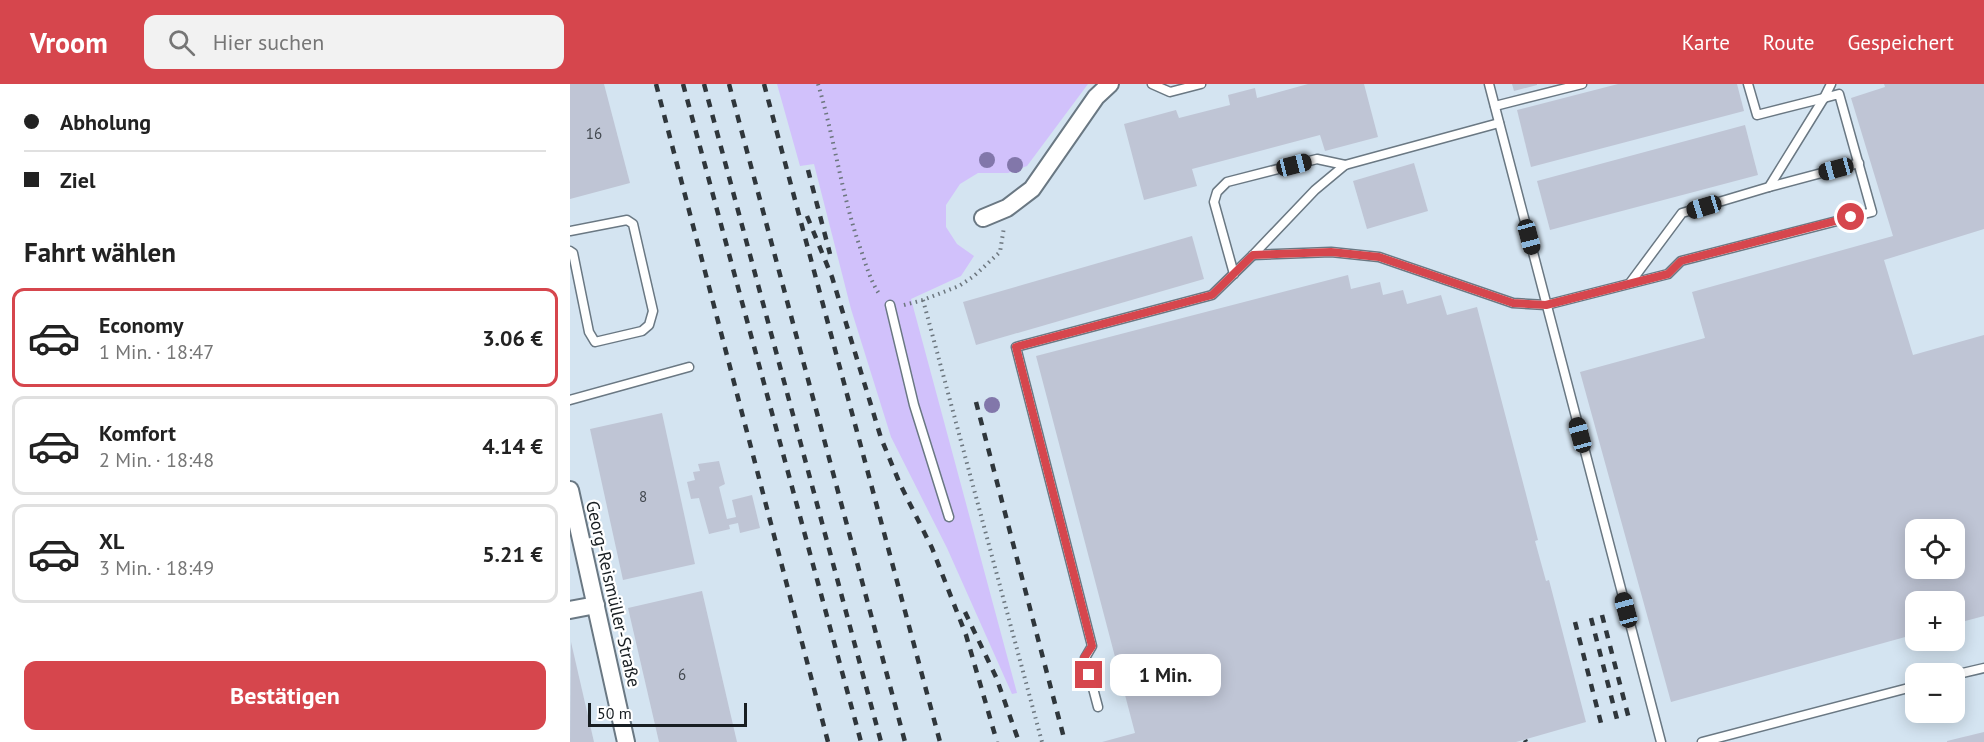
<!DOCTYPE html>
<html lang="de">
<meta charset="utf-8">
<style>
body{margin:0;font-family:"PT Sans",sans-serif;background:#f2f2f2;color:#222;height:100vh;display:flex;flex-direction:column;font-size:22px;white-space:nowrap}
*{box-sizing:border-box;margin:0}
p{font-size:20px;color:#767676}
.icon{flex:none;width:33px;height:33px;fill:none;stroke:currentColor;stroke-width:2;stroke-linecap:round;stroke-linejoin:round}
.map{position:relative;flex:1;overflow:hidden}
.sheet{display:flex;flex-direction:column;background:#fff;width:570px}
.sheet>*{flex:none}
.guide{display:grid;align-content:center;height:132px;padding:0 24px;background:#fff}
.fabs{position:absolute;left:1335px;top:435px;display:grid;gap:12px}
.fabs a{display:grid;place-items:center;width:60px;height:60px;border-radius:12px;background:#fff;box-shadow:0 3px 15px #0003;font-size:30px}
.scale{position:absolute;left:18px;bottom:15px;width:159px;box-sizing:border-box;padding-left:6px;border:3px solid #181e22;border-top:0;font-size:16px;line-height:21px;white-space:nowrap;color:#181e22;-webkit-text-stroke:4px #fff;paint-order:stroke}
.end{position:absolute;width:27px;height:27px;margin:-14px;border:8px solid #d6464d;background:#fff;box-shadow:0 0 0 3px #fff}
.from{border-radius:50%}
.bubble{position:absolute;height:42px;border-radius:12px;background:#fff;box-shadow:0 3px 15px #0003;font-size:20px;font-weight:800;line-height:42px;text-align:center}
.car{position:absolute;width:18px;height:36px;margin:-18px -9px;border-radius:8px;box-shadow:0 0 4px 2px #0007;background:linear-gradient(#222 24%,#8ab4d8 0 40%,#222 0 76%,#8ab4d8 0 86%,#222 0)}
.guide b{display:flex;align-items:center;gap:21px;height:57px;font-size:22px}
.guide b+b{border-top:2px solid #e0e0e0}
.guide i{width:15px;height:15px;background:#222}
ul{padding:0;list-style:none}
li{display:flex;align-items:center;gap:18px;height:99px;margin:0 12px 9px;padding:0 12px;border:3px solid #e0e0e0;border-radius:12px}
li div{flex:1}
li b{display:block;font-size:22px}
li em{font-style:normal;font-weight:800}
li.on{border-color:#d6464d}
li>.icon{width:54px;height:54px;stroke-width:1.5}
h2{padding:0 24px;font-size:27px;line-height:72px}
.cta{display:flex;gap:12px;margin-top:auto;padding:12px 24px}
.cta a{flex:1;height:69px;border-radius:12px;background:#d6464d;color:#fff;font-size:24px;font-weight:800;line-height:69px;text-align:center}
header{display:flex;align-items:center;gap:36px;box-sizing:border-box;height:84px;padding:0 30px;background:#d6464d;color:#fff}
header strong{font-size:28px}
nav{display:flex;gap:33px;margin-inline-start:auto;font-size:21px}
.search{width:420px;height:54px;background:#f2f2f2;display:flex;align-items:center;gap:15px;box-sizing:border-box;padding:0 21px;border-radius:12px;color:#767676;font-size:22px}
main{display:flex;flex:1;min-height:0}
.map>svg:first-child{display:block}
.green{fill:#d1c1fb}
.building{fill:#bfc5d5;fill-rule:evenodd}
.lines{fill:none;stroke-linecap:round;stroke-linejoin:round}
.lane-casing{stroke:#6a7883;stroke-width:11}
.street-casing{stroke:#6a7883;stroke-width:20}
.path{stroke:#6d777f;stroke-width:4;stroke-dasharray:1.5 4.5;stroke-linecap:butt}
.lane{stroke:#fff;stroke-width:8}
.street{stroke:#fff;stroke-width:16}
.rail{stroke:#2f363b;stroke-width:4.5;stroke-dasharray:8 8;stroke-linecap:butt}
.tree{fill:#8277aa}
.route{stroke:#d6464d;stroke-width:8}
.labels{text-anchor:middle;stroke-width:4.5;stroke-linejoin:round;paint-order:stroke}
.number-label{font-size:15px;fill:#42484f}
.street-label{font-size:18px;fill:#181e22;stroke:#fff}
</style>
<header>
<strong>Vroom</strong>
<div class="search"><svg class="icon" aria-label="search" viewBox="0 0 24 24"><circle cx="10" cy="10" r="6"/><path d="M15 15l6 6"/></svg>Hier suchen</div>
<nav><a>Karte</a><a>Route</a><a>Gespeichert</a></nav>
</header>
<main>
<section class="sheet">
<div class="guide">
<b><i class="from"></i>Abholung</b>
<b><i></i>Ziel</b>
</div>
<h2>Fahrt wählen</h2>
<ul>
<li class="on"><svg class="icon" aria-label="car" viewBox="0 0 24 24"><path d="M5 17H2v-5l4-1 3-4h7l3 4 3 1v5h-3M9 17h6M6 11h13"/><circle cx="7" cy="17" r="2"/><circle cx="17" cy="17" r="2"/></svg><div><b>Economy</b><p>1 Min. · 18:47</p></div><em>3.06 €</em></li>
<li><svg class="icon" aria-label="car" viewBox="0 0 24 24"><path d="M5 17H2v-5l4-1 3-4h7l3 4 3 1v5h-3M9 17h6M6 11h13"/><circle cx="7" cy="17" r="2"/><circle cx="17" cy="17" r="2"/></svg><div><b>Komfort</b><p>2 Min. · 18:48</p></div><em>4.14 €</em></li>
<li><svg class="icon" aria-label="car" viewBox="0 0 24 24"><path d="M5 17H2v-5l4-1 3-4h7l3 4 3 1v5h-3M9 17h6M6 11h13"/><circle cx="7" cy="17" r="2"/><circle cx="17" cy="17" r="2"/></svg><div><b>XL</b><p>3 Min. · 18:49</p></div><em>5.21 €</em></li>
</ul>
<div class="cta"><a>Bestätigen</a></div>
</section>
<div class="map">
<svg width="1414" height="658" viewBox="0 0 1414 658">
<rect width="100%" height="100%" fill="#d4e4f1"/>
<path class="green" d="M207,0H518L457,82L438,89H408L390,100L376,121V143L387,160L404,172L391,192L341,215L447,609L442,610L377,464L321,353L281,225L244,80L230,82Z"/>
<g class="building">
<path d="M0,0H34L60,99L0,115Z"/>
<path d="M738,0H794L808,53L755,67L750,51L622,85L627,102L574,116L554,40L606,26L609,34L660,21L658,11L685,4L687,14Z"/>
<path d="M942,0H967V1L944,7Z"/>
<path d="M1048,0H1167L1174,27L961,83L947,26Z"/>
<path d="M1314,0H1414V145L1314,176L1343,271L1414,251V532L1384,540V518H1346V550L1101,618L1010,288L1135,254L1122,208L1323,152L1281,14L1315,3ZM1346,446H1384V484H1346Z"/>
<path d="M1175,41L1188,91L980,146L967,97Z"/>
<path d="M844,79L858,127L797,145L783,97Z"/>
<path d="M622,152L634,195L406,261L393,218Z"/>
<path d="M778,191L781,205L810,198L813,211L833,206L837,220L871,211L877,231L907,223L968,456L965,457L976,497L979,496L1016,638L946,658H532L565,649L466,272Z"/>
<path d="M92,329L125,480L53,496L20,345Z"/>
<path d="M149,377L155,400L149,403L157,435L166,433L162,416L182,411L190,444L170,449L168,439L159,441L160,445L139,450L129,414L121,415L117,398L125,396L123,388L130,387L128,380Z"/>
<path d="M132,507L167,658H89L58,524Z"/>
<path d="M1,558L24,658H0Z"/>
<path d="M1414,648V658H1377V657Z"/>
</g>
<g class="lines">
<defs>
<g id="lane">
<path d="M582,0L600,8L631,0"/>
<path d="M919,0L1091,658"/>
<path d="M1178,0L1187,31L1254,14"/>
<path d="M925,22L1012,0"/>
<path d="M1199,103L1289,79"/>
<path d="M0,147L57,136L63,140L83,227L79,241L72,247L25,258L19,248L3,169L0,167"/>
<path d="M683,171L761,168L809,173L943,219L976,221L1098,190L1111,177L1302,128L1269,10L1254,14L1261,0"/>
<path d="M664,190L644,118L647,108L657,98L747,75L775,81"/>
<path d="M1060,199L1112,129L1199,103L1254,14"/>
<path d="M320,221L344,321L379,433"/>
<path d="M0,316L119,283"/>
<path d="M1384,591L1414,584"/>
<path d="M528,623L515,574L522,562L446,263L642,211L683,171L745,106L775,81L929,39"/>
<path d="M1132,658L1346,602"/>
</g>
<g id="street">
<path d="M413,134L437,124L462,105L526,13L540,0"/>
<path d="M0,406L56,658"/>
<path d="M0,526L26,521"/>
</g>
</defs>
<use href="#lane" class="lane-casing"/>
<use href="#street" class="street-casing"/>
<g class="path">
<path d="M248,0C265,56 272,114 292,169C297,184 301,198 310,211"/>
<path d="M353,216L472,658"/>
<path d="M334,221L353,216L389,202L404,192L430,168L434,143"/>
</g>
<use href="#lane" class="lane"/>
<use href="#street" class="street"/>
<g class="rail">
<path d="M86,0L258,658"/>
<path d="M113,0L291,658"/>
<path d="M134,0L311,658"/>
<path d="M159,0L335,658"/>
<path d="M194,0L370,658"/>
<path d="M238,86L260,170"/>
<path d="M237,132L262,193L311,354L330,400L362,464L396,551L427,658"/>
<path d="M406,318L495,658"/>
<path d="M395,528L426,593L449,658"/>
<path d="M1032,531L1059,635"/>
<path d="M1021,534L1048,639"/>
<path d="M1005,538L1032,643"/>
<path d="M955,656L956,658"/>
</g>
</g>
<g class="tree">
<circle cx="417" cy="76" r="8"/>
<circle cx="445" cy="81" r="8"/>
<circle cx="422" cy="321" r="8"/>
</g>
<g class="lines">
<path class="route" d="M519,591L514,574L522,562L446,263L642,211L683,171L761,168L809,173L943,219L976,221L1098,190L1111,177L1281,133"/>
</g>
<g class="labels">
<g class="number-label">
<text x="24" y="55">16</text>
<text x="73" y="418">8</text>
<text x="112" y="596">6</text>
</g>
<g class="street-label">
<text transform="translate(43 510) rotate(77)" y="6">Georg-Reismüller-Straße</text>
</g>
</g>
</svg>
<div class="fabs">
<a><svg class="icon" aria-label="locate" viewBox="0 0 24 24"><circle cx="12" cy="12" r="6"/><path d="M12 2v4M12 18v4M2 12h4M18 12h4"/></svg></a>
<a>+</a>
<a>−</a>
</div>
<div class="scale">50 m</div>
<i class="end from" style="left:1281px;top:133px"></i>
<i class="end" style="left:519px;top:591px"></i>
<div class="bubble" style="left:540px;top:570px;width:111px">1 Min.</div>
<i class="car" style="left:724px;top:81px;rotate:76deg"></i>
<i class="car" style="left:1266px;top:85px;rotate:255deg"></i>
<i class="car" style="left:1134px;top:123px;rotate:253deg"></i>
<i class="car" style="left:959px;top:153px;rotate:165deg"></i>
<i class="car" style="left:1010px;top:351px;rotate:345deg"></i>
<i class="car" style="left:1056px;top:526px;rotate:345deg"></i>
</div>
</main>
